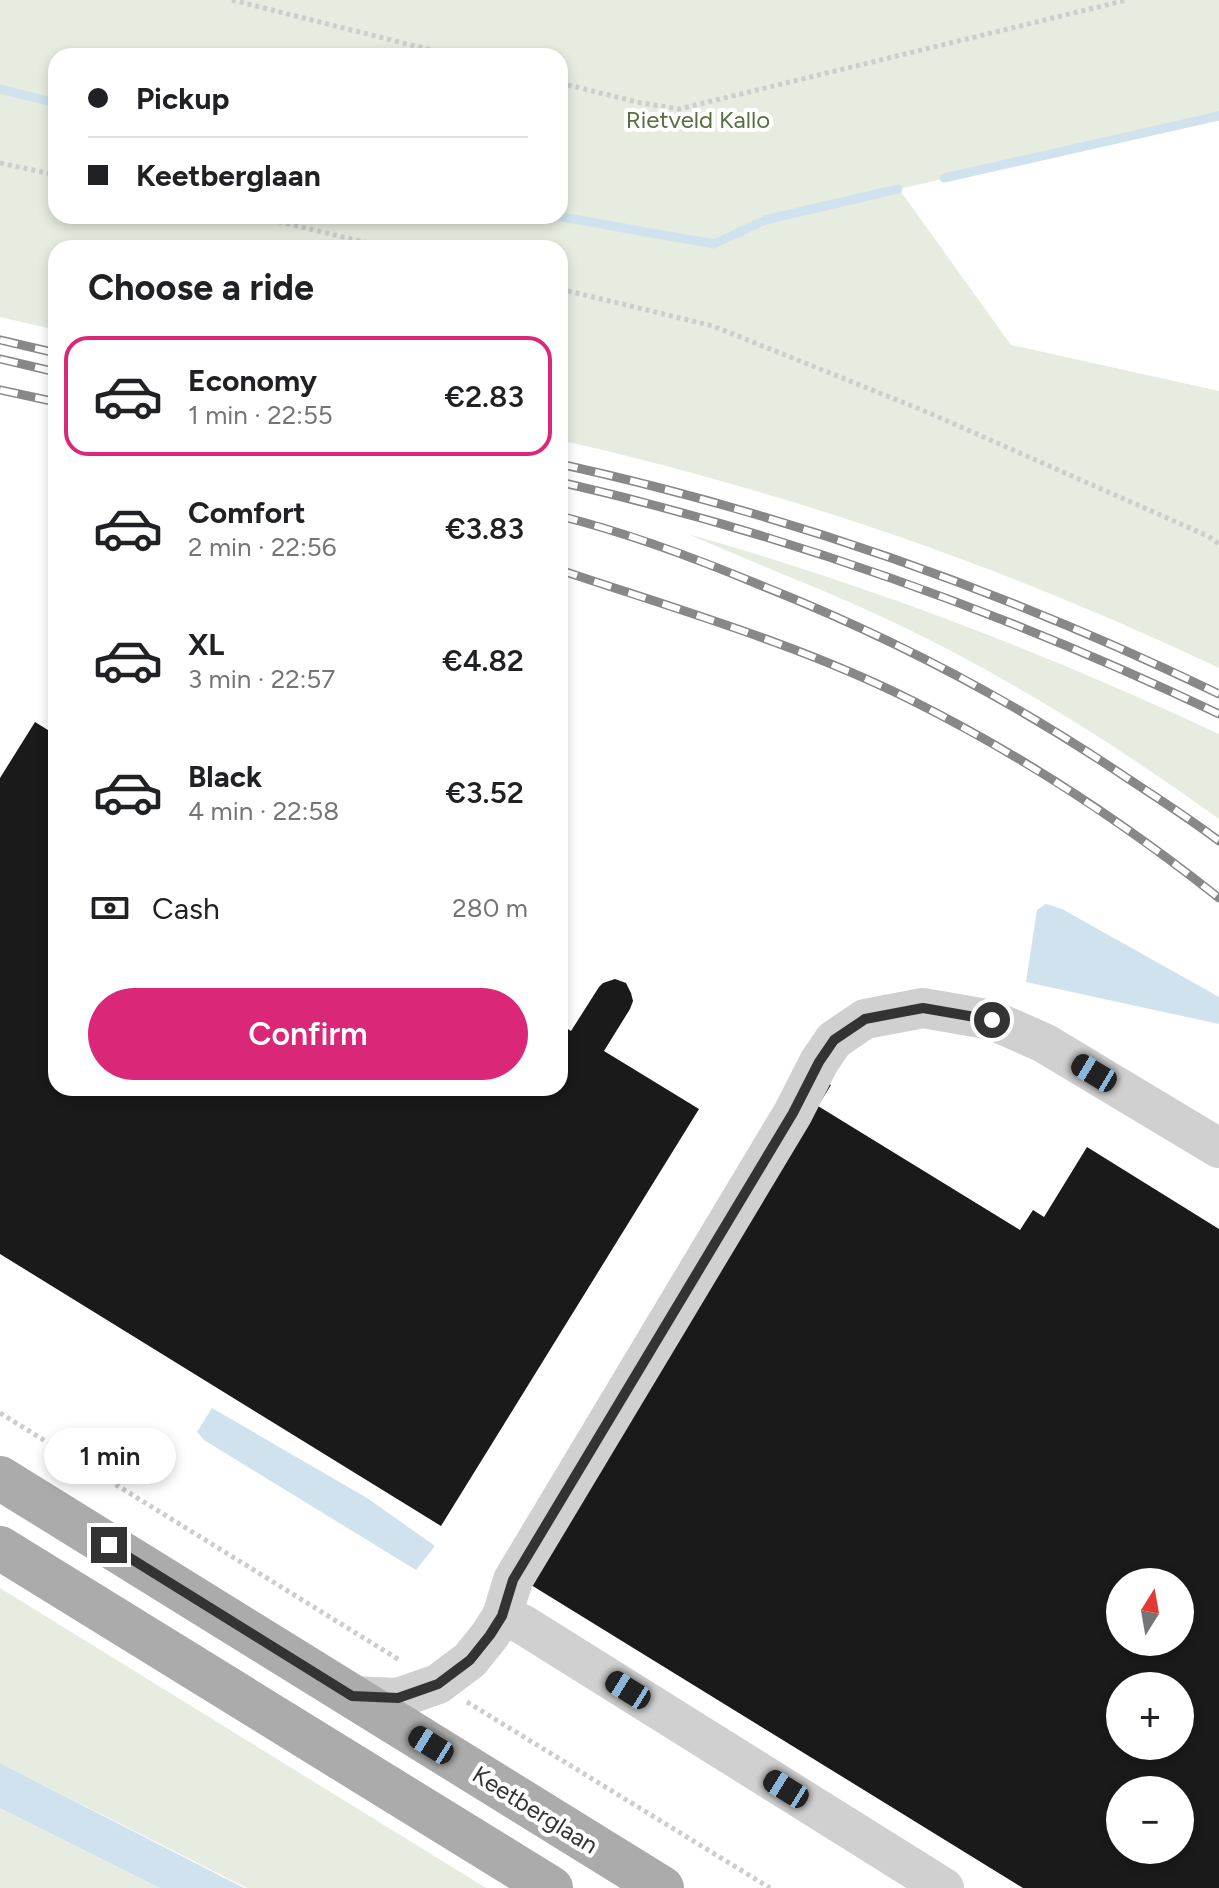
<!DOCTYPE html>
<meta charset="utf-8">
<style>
body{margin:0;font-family:Figtree,sans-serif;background:#f6f6f6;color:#202124;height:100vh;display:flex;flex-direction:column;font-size:30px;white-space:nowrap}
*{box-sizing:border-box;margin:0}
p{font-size:26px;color:#757577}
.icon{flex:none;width:44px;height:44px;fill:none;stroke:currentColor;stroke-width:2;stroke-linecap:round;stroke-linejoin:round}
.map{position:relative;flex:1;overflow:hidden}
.panel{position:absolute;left:48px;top:240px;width:520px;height:856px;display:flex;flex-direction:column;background:#fff;border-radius:24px;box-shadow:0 4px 12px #0003}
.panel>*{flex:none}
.hud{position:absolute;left:48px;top:48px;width:520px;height:176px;border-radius:24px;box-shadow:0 4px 12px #0003;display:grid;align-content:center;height:176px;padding:0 40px;background:#fff}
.needle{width:52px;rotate:11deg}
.tools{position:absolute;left:1106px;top:1568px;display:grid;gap:16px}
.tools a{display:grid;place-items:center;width:88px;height:88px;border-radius:50%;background:#fff;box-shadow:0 4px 12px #0003;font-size:40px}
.end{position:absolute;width:36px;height:36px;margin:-18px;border:10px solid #333;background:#fff;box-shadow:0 0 0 4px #fff}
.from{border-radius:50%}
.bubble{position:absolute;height:56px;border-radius:28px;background:#fff;box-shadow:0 4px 12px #0003;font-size:26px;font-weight:600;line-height:56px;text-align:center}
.car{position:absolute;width:24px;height:48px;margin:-24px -12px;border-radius:10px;box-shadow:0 0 6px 2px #0007;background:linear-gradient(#222 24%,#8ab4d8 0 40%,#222 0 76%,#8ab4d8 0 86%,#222 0)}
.hud b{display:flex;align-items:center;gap:28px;height:76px;font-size:30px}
.hud b+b{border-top:2px solid #e0e0e0}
.hud i{width:20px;height:20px;background:#202124}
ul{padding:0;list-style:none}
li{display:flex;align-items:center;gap:24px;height:120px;margin:0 16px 12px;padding:0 24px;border:4px solid transparent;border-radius:24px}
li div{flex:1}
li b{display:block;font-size:30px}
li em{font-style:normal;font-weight:600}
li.on{border-color:#db2777}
li>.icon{width:72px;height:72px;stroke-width:1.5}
h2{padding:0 40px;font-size:36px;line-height:96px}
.pay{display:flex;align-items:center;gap:20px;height:88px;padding:0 40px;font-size:30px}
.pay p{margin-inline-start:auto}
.action{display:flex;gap:16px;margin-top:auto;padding:16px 40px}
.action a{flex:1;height:92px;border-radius:48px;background:#db2777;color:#fff;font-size:32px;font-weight:600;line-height:92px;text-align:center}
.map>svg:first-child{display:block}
.green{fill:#e6ecdf;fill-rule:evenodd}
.water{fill:#cfe2ee}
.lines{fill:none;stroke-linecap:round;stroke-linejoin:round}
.stream{stroke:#cfe2ee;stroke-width:9}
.building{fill:#1a1a1a;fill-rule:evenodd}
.path{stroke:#cdcdcd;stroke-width:5;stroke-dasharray:4 4;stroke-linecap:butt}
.minor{stroke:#d0d0d0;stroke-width:40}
.major{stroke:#ababab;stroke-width:44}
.rail-casing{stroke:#888;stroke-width:9}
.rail{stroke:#fff;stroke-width:6;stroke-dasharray:18;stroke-linecap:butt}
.route{stroke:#333;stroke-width:10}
.labels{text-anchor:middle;stroke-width:8;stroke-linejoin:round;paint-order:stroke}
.park-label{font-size:24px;fill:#56703f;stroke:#fff}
.street-label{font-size:24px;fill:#333;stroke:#fff}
</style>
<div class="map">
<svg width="1219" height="1888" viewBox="0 0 1219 1888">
<rect width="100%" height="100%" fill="#fff"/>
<g class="green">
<path d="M0,0H1219V116L899,189L1011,345L1219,391V668C1010,568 786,491 560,440V248H56V330L0,317ZM56,56H560V216H56Z"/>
<path d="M688,534C871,586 1046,653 1219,734V819C1126,752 1030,691 928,639C850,599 767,569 688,534Z"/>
<path d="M0,1588L486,1888H247L0,1763Z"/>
<path d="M0,1808L160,1888H0Z"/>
</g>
<g class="water">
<path d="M1046,904L1062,909L1219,997V1024L1026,982L1037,910Z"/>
<path d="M212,1408L367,1498L435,1546L416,1570L204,1440L197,1432Z"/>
<path d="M0,1763L244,1888H160L0,1808Z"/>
</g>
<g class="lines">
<g class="stream">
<path d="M0,89L56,103"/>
<path d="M944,178L1219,116"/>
<path d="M556,216L714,244L765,220L898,189"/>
</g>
</g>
<g class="building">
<path d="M35,722L56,735V1088H560V1024L571,1031L599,987L603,983L615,979L626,983L631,993L633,1001L630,1009L604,1051L699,1109L441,1526L0,1254V778Z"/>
<path d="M815,1076L831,1085L818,1106L1020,1230L1033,1210L1044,1217L1087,1147L1219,1229V1888H1023L510,1572ZM1120,1582H1180V1642H1120ZM1120,1686H1180V1746H1120ZM1120,1790H1180V1850H1120Z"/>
</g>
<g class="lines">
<g class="path">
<path d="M232,0L455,56"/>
<path d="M560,83L641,103L679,109L1127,0"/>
<path d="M0,163L56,175"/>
<path d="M255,216L389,248"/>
<path d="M560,289L713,326L927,412L1208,536L1219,544"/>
<path d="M0,1413L401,1661"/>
<path d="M467,1702L770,1888"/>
</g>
<g class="minor">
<path d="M502,1616L513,1580L793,1113L819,1062L834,1040L865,1019L923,1008L992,1020L1044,1043L1219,1148"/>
<path d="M352,1696L398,1698L438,1684L470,1660L490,1635L502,1616L522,1624L944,1888"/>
</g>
<g class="major">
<path d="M0,1478L662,1888"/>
<path d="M0,1548L551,1888"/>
</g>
<defs>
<g id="rail">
<path d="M0,340L56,353"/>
<path d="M0,359L56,372"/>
<path d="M0,390L56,402"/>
<path d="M560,464C787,514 1010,593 1219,694"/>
<path d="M560,482C787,534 1009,614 1219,714"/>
<path d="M560,516C628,533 695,558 760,585C889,636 1010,699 1124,776C1156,797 1189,818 1219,841"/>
<path d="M560,570C679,610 801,645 913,701C1019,754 1126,824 1219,898"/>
</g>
</defs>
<use href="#rail" class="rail-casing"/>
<use href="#rail" class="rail"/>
</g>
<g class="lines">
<path class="route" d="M109,1545L352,1696L398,1698L438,1684L470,1660L490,1635L502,1616L513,1580L793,1113L819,1062L834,1040L865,1019L923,1008L992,1020"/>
</g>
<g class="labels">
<g class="park-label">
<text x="698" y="128">Rietveld Kallo</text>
</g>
<g class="street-label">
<text transform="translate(535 1810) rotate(32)" y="8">Keetberglaan</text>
</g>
</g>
</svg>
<div class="tools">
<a><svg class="needle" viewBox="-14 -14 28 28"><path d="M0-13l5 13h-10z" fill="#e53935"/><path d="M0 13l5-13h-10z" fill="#757577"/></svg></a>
<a>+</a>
<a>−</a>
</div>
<i class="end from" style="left:992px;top:1020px"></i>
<i class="end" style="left:109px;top:1545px"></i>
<div class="bubble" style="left:44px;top:1428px;width:132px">1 min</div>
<i class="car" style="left:1094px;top:1073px;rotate:301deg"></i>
<i class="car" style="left:628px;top:1690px;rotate:302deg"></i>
<i class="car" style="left:431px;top:1745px;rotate:302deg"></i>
<i class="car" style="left:786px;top:1789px;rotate:302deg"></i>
<div class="hud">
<b><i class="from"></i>Pickup</b>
<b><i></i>Keetberglaan</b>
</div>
<section class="panel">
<h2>Choose a ride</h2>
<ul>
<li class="on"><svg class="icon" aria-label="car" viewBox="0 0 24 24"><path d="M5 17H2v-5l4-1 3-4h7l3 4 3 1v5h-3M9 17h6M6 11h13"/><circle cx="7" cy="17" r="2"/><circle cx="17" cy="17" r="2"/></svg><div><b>Economy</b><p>1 min · 22:55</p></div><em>€2.83</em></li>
<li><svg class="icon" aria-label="car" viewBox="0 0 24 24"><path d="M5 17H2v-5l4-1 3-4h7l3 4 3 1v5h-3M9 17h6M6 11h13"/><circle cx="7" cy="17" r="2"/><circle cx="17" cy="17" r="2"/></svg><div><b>Comfort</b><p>2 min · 22:56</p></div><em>€3.83</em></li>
<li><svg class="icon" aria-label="car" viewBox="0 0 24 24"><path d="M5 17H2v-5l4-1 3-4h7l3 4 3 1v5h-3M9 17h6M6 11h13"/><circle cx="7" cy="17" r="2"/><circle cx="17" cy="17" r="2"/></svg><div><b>XL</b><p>3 min · 22:57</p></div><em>€4.82</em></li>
<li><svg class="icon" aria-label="car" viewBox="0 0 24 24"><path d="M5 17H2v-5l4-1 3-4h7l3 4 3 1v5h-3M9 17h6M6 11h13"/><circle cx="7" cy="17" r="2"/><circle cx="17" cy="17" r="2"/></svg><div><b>Black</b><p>4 min · 22:58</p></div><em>€3.52</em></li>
</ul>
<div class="pay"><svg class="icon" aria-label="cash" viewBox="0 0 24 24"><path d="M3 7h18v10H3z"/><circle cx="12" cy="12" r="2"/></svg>Cash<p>280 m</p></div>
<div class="action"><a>Confirm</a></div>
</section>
</div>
